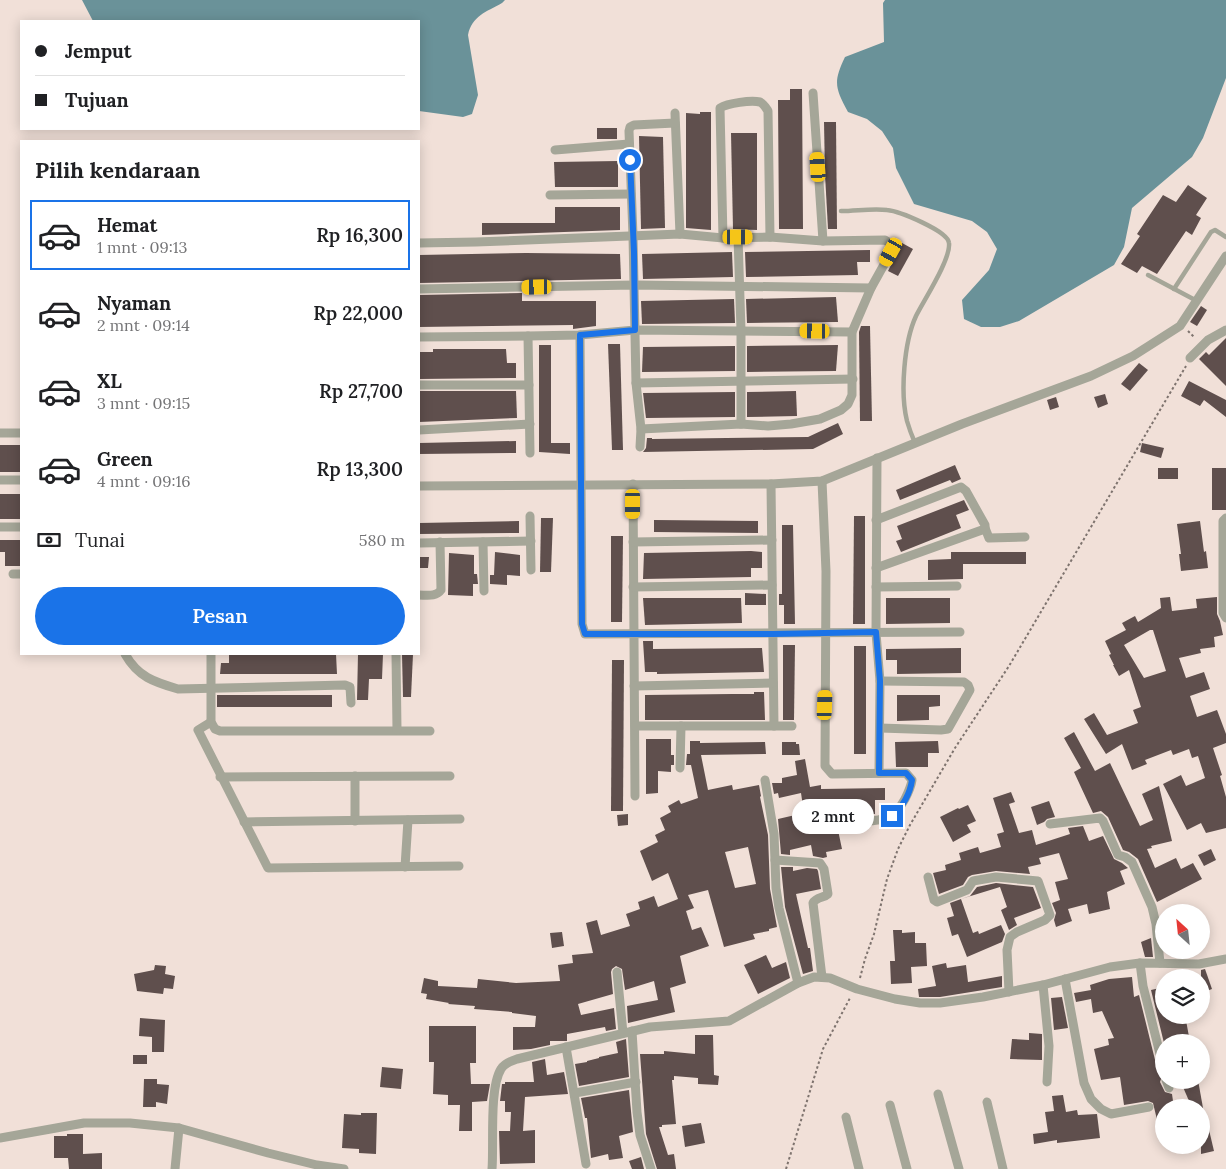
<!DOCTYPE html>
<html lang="id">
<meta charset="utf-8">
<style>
body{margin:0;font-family:Lora,serif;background:#f6f6f6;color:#202124;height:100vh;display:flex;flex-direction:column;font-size:19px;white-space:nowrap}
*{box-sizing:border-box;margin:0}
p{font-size:16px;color:#757577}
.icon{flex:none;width:28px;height:28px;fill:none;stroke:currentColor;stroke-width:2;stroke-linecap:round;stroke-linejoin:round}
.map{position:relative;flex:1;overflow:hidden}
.panel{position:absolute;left:20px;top:140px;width:400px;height:515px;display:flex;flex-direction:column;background:#fff;border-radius:0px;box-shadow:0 2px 12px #0003}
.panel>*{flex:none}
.banner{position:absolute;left:20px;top:20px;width:400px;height:110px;border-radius:0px;box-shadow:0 2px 12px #0003;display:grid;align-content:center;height:110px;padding:0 15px;background:#fff}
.needle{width:32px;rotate:333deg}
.buttons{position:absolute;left:1155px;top:904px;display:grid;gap:10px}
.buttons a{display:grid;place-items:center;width:55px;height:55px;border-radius:50%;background:#fff;box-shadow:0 2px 12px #0003;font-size:25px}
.end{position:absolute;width:22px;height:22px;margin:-11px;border:6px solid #1a73e8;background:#fff;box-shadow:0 0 0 2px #fff}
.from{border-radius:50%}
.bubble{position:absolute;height:35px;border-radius:18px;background:#fff;box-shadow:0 2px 12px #0003;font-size:16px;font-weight:600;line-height:35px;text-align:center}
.car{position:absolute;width:15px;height:30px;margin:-15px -8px;border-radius:6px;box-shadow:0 0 4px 1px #0007;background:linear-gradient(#f5c518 24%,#345 0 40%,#f5c518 0 76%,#345 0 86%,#f5c518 0)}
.banner b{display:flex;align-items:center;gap:18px;height:48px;font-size:19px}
.banner b+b{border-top:1px solid #e0e0e0}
.banner i{width:12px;height:12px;background:#202124}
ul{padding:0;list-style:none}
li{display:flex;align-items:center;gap:15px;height:70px;margin:0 10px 8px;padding:0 5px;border:2px solid transparent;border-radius:0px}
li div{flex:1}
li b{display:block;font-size:19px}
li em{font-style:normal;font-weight:600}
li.current{border-color:#1a73e8}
li>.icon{width:45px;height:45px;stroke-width:1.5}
h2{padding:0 15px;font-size:22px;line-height:60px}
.pay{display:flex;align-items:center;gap:12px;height:55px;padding:0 15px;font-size:19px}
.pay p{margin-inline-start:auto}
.action{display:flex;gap:10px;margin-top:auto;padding:10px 15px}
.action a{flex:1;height:58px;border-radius:30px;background:#1a73e8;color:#fff;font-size:20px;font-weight:600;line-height:58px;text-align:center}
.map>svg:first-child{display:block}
.water{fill:#6a9299}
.building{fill:#5f4f4d;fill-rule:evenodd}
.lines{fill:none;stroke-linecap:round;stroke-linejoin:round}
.path{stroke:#7e736e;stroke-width:2;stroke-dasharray:2.5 2.5;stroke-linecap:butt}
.service{stroke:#a5a698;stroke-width:4.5}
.minor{stroke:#a5a698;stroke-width:9}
.route{stroke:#1a73e8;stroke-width:6}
</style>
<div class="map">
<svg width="1226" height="1169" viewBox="0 0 1226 1169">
<rect width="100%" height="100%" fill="#f1e0d8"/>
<g class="water">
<path d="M82,0H505L502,3C486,12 472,16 468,35L478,95L472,114L463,117L419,111V21H93Z"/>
<path d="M885,0H1226V78L1203,138L1192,157L1132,208L1124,247L1114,265L1019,321L1000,327H981L964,319L962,300L989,270L997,249L987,232L972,221L914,204L896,168L893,148L882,131L867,119L848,112C835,88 833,82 845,57L884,42L883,3Z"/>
</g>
<g class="building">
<path d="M790,89H802L803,229H779L778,100H790Z"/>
<path d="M700,112H711V230L686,228V113L700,114Z"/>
<path d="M824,122H836L837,229H828L825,174Z"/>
<rect x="597" y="128" width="20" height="11"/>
<path d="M731,133H757V230L733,229Z"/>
<path d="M639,136L663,137L665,228L641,229Z"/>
<path d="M618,161V187H555L554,162Z"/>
<path d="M1188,185L1207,198L1196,215L1201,218L1192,235L1186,231L1157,274L1142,266L1137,273L1121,264L1140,236L1137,234L1163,195L1176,202Z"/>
<path d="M555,207H620V230L482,235V223H555Z"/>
<path d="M902,243L913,249L898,276L888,271Z"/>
<path d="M870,250V262H857L858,275L746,277L745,252Z"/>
<path d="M732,252L733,277L643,279L642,254Z"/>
<path d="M526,253L620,254L621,279L419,283V255Z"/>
<path d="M522,293V301H596V326L573,329V325L419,327V295Z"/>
<path d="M836,297L838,322L747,323L746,299Z"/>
<path d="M734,299L735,323L642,324L641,301Z"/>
<path d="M1201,306L1207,310L1197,326L1190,322Z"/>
<path d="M861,326H870L872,421H860L859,332Z"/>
<path d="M1226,338V386L1199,359L1206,352L1209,355Z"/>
<path d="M608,344H620L623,450H612Z"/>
<path d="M539,345H551V443H570V454L539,452Z"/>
<path d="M838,345L836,371L747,372V346Z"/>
<path d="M735,346V371L642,372L643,347Z"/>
<path d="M433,349H506L507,363H516V378L419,379V352H433Z"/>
<path d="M1139,363L1148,370L1130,391L1121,384Z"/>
<path d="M1189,381L1226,400V417L1204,400L1200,406L1181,396Z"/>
<path d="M419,391H516L517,418L419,422Z"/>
<path d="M796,391L797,416L747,417V392Z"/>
<path d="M735,392V417L646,418L643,393Z"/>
<path d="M1105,394L1108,404L1098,408L1094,397Z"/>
<path d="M1056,397L1059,407L1050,410L1047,400Z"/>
<path d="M838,423L843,434L813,449L643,452L646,448L647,438H652V439L808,437Z"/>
<path d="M516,441V453L419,454V443Z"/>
<path d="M1142,443L1164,448L1161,458L1140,452Z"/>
<rect x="0" y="445" width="21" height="27"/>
<path d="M955,465L961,479L952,483L950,480L900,500L896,490Z"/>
<rect x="1158" y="468" width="20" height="11"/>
<rect x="1212" y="468" width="14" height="42"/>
<rect x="0" y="494" width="21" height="25"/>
<path d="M964,500L969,510L956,515L961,528L901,552L896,541L902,539L897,526Z"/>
<path d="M854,516H865V624H853Z"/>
<path d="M541,518H553L551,572H540Z"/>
<path d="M654,520L758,521V533L654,532Z"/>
<path d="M519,521V533L419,534V523Z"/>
<path d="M1200,521L1204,552L1206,551L1208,568L1181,571L1179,554H1181L1177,524Z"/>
<path d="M782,525H793L795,624H784V605H779V594H782Z"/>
<path d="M611,536H623L622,622H611Z"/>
<path d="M0,540H21V566H5V552H0Z"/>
<path d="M751,551L762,552V568H751V577L643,579L644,553Z"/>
<path d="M495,552L520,555V576L507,575V585L490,584V575H494Z"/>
<path d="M951,552H1026V564H963V579L928,580V560L951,559Z"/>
<path d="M449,553L474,555V574H477L478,584H473V596L448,595Z"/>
<path d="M419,557H429L428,568H419Z"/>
<path d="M745,593L766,594V605H745Z"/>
<path d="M1170,597L1172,611L1197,608L1196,599L1217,597V614L1220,621L1223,635L1214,637L1215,647L1200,649L1201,653L1179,658L1186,678L1204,672L1210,689L1190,696L1197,717L1217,710L1226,734V743L1213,748L1222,775L1220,776L1226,797V828L1206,833L1201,823L1187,830L1163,784L1181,775L1186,786L1205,778L1198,756L1192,758L1189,749L1173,755L1171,750L1145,760L1147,764L1132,770L1122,744L1106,754L1084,719L1094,713L1107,735L1138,723L1133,710L1141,707L1129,670L1119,676L1113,665H1114L1109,655L1111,654L1105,641L1126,630L1122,623L1135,616L1138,622L1161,608L1160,598ZM1150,630H1153L1166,671L1144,678L1124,645Z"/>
<path d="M643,598H741L742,623L645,625Z"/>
<path d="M886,598H950V623L886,624Z"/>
<path d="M643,641H653V649L762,648L764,672L657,674V672H645Z"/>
<path d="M783,645H795L794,720H783Z"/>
<rect x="854" y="646" width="12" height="108"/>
<path d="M961,648V673L897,674V660H886V649Z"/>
<path d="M229,654H336L337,674H220L221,663H229Z"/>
<path d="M358,654H383L382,679H369L368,700H357Z"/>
<path d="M402,654H413L411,697H403Z"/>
<path d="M612,660H624L623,811H611Z"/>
<path d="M754,692H764L765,720H645V695L732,694H754Z"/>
<rect x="217" y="695" width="115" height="12"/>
<path d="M897,695H940V706L929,707V720L897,721Z"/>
<path d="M1074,732L1095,771L1110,763L1140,826L1153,820L1142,794L1159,786L1172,841L1151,846L1152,848L1147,849L1155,868L1176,858L1181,869L1193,863L1202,879L1157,902L1138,859L1129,852L1123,850L1108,817L1101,811L1093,813L1074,772L1081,768L1064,738Z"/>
<path d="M646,739H671V755H674V765H671V772L658,771V793L646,794Z"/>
<path d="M690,741H700V743L765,742L766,754L701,755L708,790L732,785L733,790L759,785L761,796L760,797L768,835L770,889L777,927L769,929V931L753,934L755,939L724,947L708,890L688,895L694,908L686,911L692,930L701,927L709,946L680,956L686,983L670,988L675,1012L628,1023L627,1006L658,1000L654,981L625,990L622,969L616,966L612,969L611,972L613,994L578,1004L581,1015L614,1008L616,1029L606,1031L605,1027L567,1034V1041H550V1045L531,1049L513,1050V1027H535L536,1016L512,1013V1012L474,1009L475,1006L448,1004L449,1003L426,999L427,994L421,993L424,978L438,981V986L477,988L478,979L516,983L560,981L558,965L573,963L572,955L593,953L586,923L597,920L601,935L630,926L626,914L640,909L638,902L654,896L658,907L678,899L668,873L652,881L640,851L658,842L655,835L665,830L660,818L671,812L668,806L679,800L681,804L698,798L691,765H686L687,754H690ZM748,847L756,884L735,888L725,852Z"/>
<path d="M938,741L939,753H928V767H896L895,742Z"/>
<path d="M782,742H796V744H799L800,755H782Z"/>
<path d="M805,759L810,787L821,785V789L885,788V800H875V814L835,816L842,849L826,852L827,857L823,858L813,856L811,845L790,850V855L781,854L778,819L804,813L801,793L779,798L778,793L774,794L772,783H782V778L797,775L795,761Z"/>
<path d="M1011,792L1015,802L1009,804L1019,833L1032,830L1036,845L1070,834L1068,828L1083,826L1089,841L1103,836L1114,859L1122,863L1128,868L1120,871L1125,884L1107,892L1110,909L1089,914L1087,904L1068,909L1072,921L1056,927L1054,920L1056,913L1052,903L1060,900L1055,882L1068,879L1059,853L1039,858L1041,864L1028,867L1030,874L996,871L972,875L968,877L963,885L939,894L933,873L946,870L945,865L961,860L959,853L978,847L980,853L1001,847L997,834L1004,832L993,798Z"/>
<path d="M1049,801L1055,817L1047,819L1044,822L1037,825L1031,807Z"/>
<path d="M968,805L976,821L967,825L971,832L953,842L940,817L958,808L959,809Z"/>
<path d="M628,814V825L618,826L617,815Z"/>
<path d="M1211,849L1216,860L1204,866L1198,855Z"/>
<path d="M781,867H793V871L807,868L817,869L818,871L821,889L796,894L808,948H810L813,971L803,974L785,907Z"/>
<path d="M996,883L1033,887L1041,908L1014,918L1017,925L1009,930L1001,910L1007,907L1000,887L961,899L970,896L977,887Z"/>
<path d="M961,899L973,933L978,931L979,934L1001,925L1005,934L1002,942L967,957L958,934L952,936L947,918L954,916L950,903Z"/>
<path d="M893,930H902V933L915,932V943H926L927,966L911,967L912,983L891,984L890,961H895Z"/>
<path d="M562,932L564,946L552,948L550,933Z"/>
<path d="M1151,938L1153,957H1145L1141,942Z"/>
<path d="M766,955L772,968L786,962L790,978L758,994L744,965Z"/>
<path d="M946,963L947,968L966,965L968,982L1002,976V987L940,997H919L918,989L936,986L932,966Z"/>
<path d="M155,965L166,966L165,974L175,976L173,989L164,988L163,994L137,991L134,974L154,970Z"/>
<path d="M1205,969L1212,989L1201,993V970Z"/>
<path d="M1132,977L1134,997L1139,995L1158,1072L1162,1076L1160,1082L1165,1092L1172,1094L1174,1108H1164V1132H1160L1153,1103L1148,1101L1124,1105L1120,1077L1101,1080L1094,1049L1109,1045L1108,1039L1114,1038L1102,1011L1093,1013L1091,999L1076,1002L1074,993L1091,990L1090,985L1109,979Z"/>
<path d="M1164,987V1015H1185L1190,1042L1164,1043L1151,990Z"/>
<path d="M1062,997L1068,1028L1054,1030L1051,998Z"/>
<path d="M140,1018L165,1020L164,1052H152V1037L139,1036Z"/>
<path d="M429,1026H476V1063H470L471,1084H490L487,1101L472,1102V1131H459L460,1105H448V1095L433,1094L434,1062H429Z"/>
<path d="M1029,1033L1042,1034V1060L1010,1059L1012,1039L1029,1040Z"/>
<path d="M695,1035H713L714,1075L719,1076L718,1085L698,1084V1078L674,1076V1080H672L676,1124L662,1125V1127H659L668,1155L674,1154L676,1169H657L646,1134L640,1054H664V1051L695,1054Z"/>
<path d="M626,1039L629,1077L579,1086L575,1064L587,1062V1061L599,1058V1057L618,1053L616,1042Z"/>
<rect x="133" y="1055" width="14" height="9"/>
<path d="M545,1059L547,1075L564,1072L568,1094L525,1097L523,1131L535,1130V1163L500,1164L499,1131H510L511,1112H505V1101H500L502,1084H505V1082H534L532,1062Z"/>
<path d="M382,1067L403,1069L401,1089L380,1087Z"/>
<path d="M144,1079H157V1084L169,1085L167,1104L156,1102V1107H143Z"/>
<path d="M1180,1080H1198L1203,1108H1192Z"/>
<path d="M629,1090L633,1132L619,1136L623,1158L609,1160L608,1154L591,1158L587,1118H585L581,1098Z"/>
<path d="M1063,1095L1066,1112L1077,1110L1078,1115L1097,1114L1100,1138L1057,1143V1140L1034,1144L1033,1134L1048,1132L1045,1112L1054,1111L1052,1096Z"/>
<path d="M361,1113H377L376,1154L359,1153V1149L342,1148L344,1114L361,1115Z"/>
<path d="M1205,1113L1214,1151L1201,1154V1114Z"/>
<path d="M701,1123L705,1143L685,1147L682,1126Z"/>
<path d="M67,1134H83V1154L102,1153V1169H69L68,1158H54V1136H67Z"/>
<path d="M641,1157L644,1169H632L629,1161Z"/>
</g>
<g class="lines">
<g class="path">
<path d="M1188,331L1195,338"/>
<path d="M860,978L865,959L874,934L887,879L898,849L910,825L955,748L1009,666L1186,366"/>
<path d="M786,1169L823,1049L850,998"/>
</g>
<g class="service">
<path d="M841,211C856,211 873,208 887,210C899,211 948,231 949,243C951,259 924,300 916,316C904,342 900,393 907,421C909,428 912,436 915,443"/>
<path d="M1148,275L1197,301"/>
<path d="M1174,289L1211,232L1215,230L1226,237"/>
</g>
<g class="minor">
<path d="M813,93L823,241"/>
<path d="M675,113L680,234"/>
<path d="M555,150L629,144"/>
<path d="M550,195L631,194"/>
<path d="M738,237L741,330V424"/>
<path d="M723,238L720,108C728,103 751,100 760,102C764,104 766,108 768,111L770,237"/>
<path d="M419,243L476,242L680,234L723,238L770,237L823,241L885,240L891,244V252L871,288L852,332V395L848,404L841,410L820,419L791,424L768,426L741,424L641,429"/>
<path d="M419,289L635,285L871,288"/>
<path d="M580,335L582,624L585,634L960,632"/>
<path d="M528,336L530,453"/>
<path d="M419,337L528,336L580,335L635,330L852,332"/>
<path d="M1190,358L1208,340L1226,330"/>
<path d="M636,383L853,379"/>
<path d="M419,385H529"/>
<path d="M419,430L530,424"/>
<path d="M0,433H21"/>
<path d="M640,447L641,429L636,383L633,236L629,131L630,127L634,125L675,123"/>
<path d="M877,458L876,633L880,681L879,773"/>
<path d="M0,480H21"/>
<path d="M822,481L826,571L825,766L832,774L906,773L912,780C911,787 908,793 905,799C892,824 871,821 846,822"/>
<path d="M633,484L635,796"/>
<path d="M771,484L774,726"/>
<path d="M419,486L771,484L822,481L962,424L1091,376L1133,356L1180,326L1226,256"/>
<path d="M530,516L531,570"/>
<path d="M1226,518L1223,521V613L1226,618"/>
<path d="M876,520L961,487L966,491L985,525V528L982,530L876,568"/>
<path d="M0,527H21"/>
<path d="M985,528L989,538L1025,537"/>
<path d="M483,542L484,591"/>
<path d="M633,542L772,540"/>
<path d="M419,543L531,541"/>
<path d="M13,574H21"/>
<path d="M633,587L772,585"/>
<path d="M876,587L957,586"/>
<path d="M419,595C427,595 436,597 441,590L440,542"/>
<path d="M125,654C138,677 154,682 178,689L345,685L350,687L351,703"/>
<path d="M211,654V722L215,729L220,731H430"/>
<path d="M396,654L397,730"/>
<path d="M634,686L773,683"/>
<path d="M211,722L198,730L268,868L459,866"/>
<path d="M635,726H792"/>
<path d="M880,728L941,730L948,729L970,690L968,685L964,682L880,681"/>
<path d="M680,768L681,726"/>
<path d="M355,776V821"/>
<path d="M220,777L450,776"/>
<path d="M765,780L774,834L776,888L779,908L798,983"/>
<path d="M244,822L460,819"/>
<path d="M1050,824L1100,818L1103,821L1118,855L1125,857L1132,862L1152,907L1156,924L1160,963"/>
<path d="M775,860L820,863L824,869L828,894C824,898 816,897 813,903L822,977"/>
<path d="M405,867L408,820"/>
<path d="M928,877L934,900L937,902L967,890L973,881L996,877L1038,881L1050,915L1045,920L1017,932L1010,937L1007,950L1009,992"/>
<path d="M1140,963L1143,986L1164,1070"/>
<path d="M617,972L623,1033"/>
<path d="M1065,979L1084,1083L1091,1099L1101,1109L1111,1114L1149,1107"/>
<path d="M1043,985L1049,1046L1047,1082"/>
<path d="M632,1031L637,1112L640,1135L651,1169"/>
<path d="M566,1047L586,1164"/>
<path d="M1166,1080L1169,1088"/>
<path d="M575,1093L636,1082"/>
<path d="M938,1094L959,1169"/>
<path d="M987,1102L1003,1169"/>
<path d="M890,1105L907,1169"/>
<path d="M846,1117L859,1169"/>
<path d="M0,1138L84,1123H130L179,1128L268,1153L317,1165L344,1169"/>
<path d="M175,1169L179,1128"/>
<path d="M492,1169C494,1145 489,1088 501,1069C504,1064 511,1061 517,1059L650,1027L729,1021L798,983L814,977L830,978L857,989L895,999L920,1003H940L983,997L1043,985L1110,967L1140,963L1199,964L1226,959"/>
</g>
</g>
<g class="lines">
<path class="route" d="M630,160L634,252L635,330L580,335L582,624L585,634H773L876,632L880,681L879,773H906L912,780C910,794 902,807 892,816"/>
</g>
</svg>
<div class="buttons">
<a><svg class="needle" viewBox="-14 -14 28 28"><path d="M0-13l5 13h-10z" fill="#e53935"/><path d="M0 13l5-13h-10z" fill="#757577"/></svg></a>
<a><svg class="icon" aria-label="layers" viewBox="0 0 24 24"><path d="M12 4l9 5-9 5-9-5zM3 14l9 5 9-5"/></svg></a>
<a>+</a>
<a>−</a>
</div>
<i class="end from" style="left:630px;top:160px"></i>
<i class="end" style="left:892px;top:816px"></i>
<div class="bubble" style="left:792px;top:799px;width:82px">2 mnt</div>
<i class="car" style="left:818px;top:167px;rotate:356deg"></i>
<i class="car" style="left:738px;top:237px;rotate:90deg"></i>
<i class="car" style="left:891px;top:252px;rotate:209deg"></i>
<i class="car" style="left:537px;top:287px;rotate:269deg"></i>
<i class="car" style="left:815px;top:331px;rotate:271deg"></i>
<i class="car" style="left:633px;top:504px;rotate:180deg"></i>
<i class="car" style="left:825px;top:705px;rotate:2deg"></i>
<div class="banner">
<b><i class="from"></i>Jemput</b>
<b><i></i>Tujuan</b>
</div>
<section class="panel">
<h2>Pilih kendaraan</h2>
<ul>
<li class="current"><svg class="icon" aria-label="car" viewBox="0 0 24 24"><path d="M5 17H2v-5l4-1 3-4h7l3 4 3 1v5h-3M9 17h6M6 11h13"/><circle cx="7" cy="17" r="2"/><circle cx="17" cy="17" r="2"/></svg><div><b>Hemat</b><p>1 mnt · 09:13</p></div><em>Rp 16,300</em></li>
<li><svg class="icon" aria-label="car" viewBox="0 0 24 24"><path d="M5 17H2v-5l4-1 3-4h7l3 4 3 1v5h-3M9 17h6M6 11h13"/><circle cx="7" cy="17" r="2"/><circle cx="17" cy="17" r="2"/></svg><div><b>Nyaman</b><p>2 mnt · 09:14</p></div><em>Rp 22,000</em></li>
<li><svg class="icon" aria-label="car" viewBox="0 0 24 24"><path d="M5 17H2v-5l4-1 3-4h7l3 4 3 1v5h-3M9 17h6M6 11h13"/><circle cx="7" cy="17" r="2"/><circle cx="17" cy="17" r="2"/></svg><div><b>XL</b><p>3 mnt · 09:15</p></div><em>Rp 27,700</em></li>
<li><svg class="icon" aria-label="car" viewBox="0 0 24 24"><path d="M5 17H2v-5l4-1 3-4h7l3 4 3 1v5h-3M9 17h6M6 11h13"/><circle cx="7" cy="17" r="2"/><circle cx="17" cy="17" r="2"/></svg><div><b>Green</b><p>4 mnt · 09:16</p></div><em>Rp 13,300</em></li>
</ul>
<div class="pay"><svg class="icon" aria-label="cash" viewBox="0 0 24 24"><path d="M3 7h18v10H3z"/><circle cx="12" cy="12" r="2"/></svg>Tunai<p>580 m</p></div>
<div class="action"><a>Pesan</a></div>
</section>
</div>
